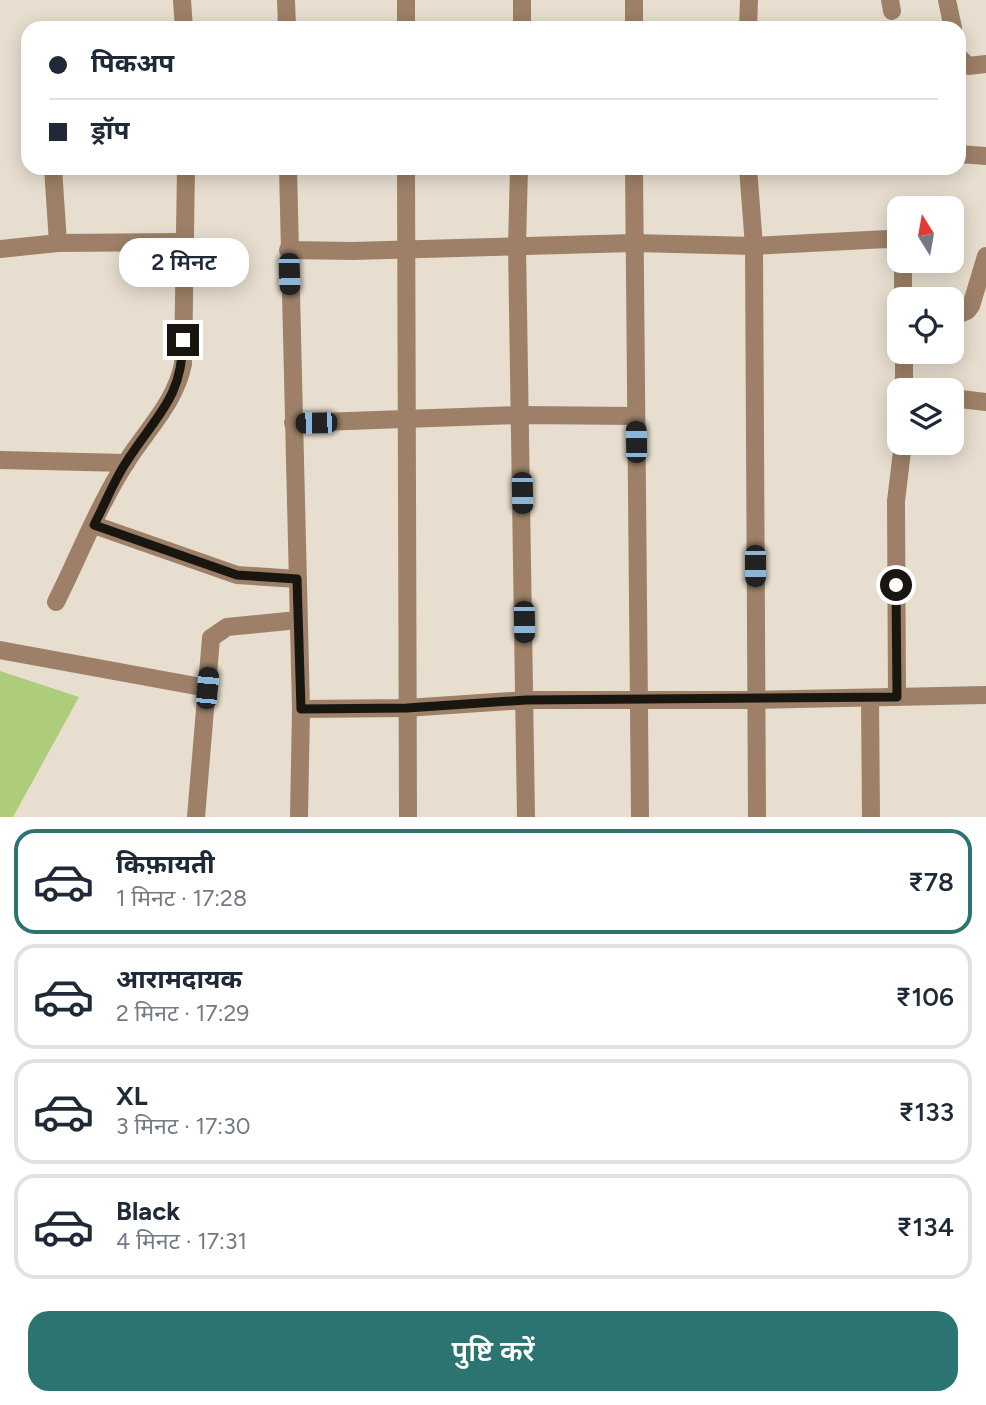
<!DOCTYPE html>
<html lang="hi">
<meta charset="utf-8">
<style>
body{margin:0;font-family:Figtree,"Noto Sans Devanagari",sans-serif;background:#f6f6f7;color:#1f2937;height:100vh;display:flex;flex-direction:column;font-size:26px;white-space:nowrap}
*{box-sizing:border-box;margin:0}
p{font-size:23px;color:#747a83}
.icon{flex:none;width:38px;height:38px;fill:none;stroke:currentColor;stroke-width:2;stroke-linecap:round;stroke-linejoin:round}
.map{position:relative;height:817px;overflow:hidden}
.drawer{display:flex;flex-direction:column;background:#fff;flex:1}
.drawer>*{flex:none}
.top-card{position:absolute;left:21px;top:21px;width:945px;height:154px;border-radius:21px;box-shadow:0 4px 18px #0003;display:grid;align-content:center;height:154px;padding:0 28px;background:#fff}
.needle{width:46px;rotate:349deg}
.fabs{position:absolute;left:887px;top:196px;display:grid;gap:14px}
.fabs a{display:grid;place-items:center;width:77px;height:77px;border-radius:14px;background:#fff;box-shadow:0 4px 18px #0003;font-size:35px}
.end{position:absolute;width:32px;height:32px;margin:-16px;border:9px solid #191610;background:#fff;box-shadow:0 0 0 4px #fff}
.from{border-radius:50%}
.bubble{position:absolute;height:49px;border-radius:21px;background:#fff;box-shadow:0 4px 18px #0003;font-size:23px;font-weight:600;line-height:49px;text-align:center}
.car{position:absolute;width:21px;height:42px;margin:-21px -10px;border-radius:9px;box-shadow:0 0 5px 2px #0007;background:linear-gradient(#222 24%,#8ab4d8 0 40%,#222 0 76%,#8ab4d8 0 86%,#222 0)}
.top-card b{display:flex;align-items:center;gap:24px;height:66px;font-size:26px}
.top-card b+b{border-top:2px solid #e0e1e3}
.top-card i{width:18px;height:18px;background:#1f2937}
ul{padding:12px 0 0;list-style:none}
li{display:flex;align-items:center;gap:21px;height:105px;margin:0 14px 10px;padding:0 14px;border:4px solid #e0e1e3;border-radius:21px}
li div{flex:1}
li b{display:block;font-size:26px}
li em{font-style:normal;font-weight:600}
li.current{border-color:#2b7471}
li>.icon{width:63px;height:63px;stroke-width:1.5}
.action{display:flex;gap:14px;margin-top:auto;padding:14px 28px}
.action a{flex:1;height:80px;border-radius:21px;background:#2b7471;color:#fff;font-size:28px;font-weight:600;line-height:80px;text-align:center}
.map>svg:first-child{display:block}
.water{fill:#adcd7b}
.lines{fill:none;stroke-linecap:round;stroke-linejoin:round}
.street{stroke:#9d8067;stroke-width:18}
.route{stroke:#191610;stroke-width:9}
</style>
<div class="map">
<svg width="986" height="817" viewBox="0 0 986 817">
<rect width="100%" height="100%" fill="#e7decf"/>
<path class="water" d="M0,671L79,697L13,817H0Z"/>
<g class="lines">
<g class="street">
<path d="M182,0L184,28"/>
<path d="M286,0L287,28"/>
<path d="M406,0V28"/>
<path d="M634,0V28"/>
<path d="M890,0L892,11"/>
<path d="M947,0L953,28"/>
<path d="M522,28V0"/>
<path d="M748,28L749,0"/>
<path d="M959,57L968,66L986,64"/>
<path d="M959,154L986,156"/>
<path d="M53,168L58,243"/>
<path d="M288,168L301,709L299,817"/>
<path d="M406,168L408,817"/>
<path d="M519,168L517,245L526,817"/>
<path d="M634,168L640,817"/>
<path d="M748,168L754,246L757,817"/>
<path d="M0,249L58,243L184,242"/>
<path d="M288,250L353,251L634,243L754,246L887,239L900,243"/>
<path d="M903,261V299"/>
<path d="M952,317L967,311L971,306L986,256"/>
<path d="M904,352V390"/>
<path d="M952,398L986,402"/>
<path d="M293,423L520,415L636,416"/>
<path d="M0,460L126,463"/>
<path d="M94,525L237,575L297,579"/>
<path d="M56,602C79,556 99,504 127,461C148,428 175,403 183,364L186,168"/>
<path d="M0,650L207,688"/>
<path d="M897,697L896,501L903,443"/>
<path d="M870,698L871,817"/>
<path d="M301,709L406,708L526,700H756L986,695"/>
<path d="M196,817L211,638L227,627L298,620"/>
</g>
</g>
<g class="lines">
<path class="route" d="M183,340C182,399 157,414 127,461C114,480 105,504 94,525L237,575L297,579L301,709L407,708L526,700L897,697L896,585"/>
</g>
</svg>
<div class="fabs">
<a><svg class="needle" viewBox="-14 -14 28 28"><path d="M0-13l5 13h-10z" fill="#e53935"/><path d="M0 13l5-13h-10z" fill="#747a83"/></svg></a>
<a><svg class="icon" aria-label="locate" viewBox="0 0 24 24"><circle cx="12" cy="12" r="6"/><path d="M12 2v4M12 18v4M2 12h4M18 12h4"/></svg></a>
<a><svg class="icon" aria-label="layers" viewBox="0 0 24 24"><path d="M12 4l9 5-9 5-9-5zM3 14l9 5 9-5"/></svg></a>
</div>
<i class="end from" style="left:896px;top:585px"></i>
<i class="end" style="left:183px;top:340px"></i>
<div class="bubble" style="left:119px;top:238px;width:130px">2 मिनट</div>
<i class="car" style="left:289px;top:274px;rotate:178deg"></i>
<i class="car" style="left:316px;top:423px;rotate:269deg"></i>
<i class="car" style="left:636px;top:442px;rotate:359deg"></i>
<i class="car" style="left:522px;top:493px;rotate:179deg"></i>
<i class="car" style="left:755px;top:566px;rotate:180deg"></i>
<i class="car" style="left:524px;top:622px;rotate:179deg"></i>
<i class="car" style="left:207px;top:688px;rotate:5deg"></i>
<div class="top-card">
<b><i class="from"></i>पिकअप</b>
<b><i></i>ड्रॉप</b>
</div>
</div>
<section class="drawer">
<ul>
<li class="current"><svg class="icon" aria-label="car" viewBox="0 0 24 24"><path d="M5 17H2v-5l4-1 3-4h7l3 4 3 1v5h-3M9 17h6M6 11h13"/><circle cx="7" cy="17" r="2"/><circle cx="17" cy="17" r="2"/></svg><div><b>किफ़ायती</b><p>1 मिनट · 17:28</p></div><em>₹78</em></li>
<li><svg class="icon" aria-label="car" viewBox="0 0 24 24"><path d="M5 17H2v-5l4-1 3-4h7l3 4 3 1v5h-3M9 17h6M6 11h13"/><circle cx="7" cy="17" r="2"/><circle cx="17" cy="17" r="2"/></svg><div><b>आरामदायक</b><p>2 मिनट · 17:29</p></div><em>₹106</em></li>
<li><svg class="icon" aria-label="car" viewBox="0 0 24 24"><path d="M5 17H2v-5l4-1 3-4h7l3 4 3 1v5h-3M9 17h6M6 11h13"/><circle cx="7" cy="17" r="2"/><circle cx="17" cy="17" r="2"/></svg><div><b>XL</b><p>3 मिनट · 17:30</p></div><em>₹133</em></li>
<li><svg class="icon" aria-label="car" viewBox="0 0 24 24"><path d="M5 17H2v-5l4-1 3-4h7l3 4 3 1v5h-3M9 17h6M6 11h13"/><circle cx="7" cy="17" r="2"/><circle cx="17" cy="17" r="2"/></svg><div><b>Black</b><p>4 मिनट · 17:31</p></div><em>₹134</em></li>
</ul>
<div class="action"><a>पुष्टि करें</a></div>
</section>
